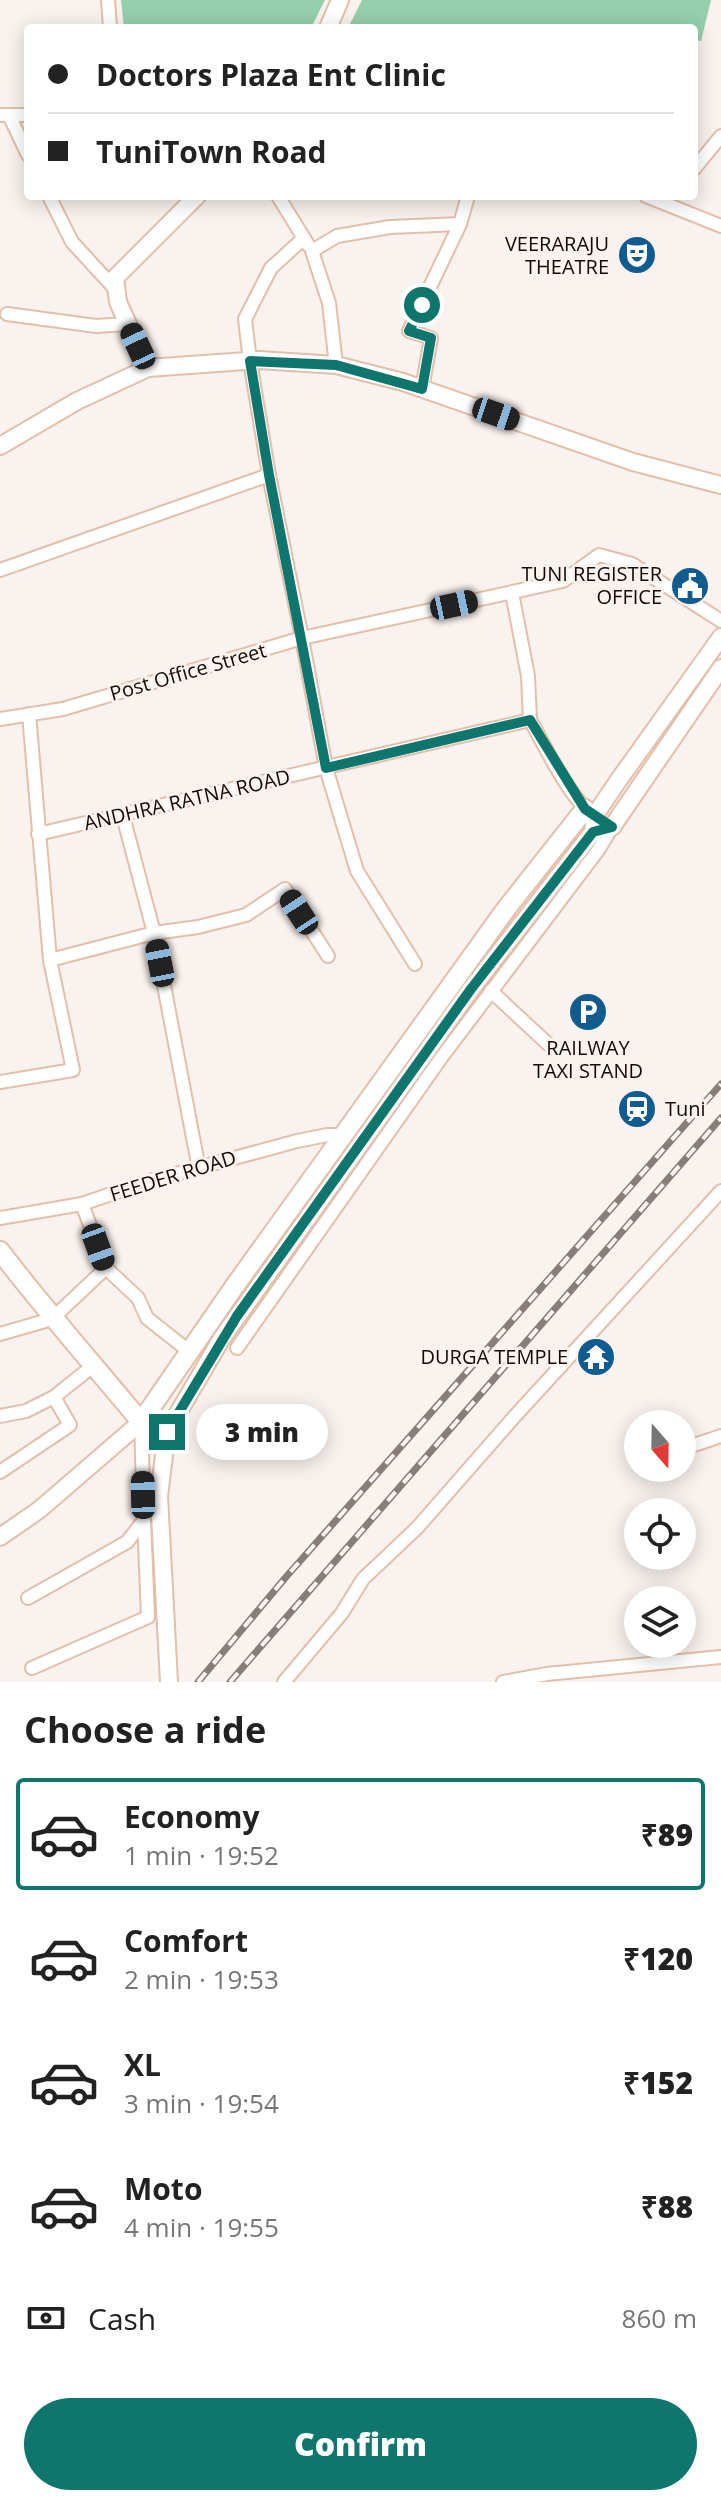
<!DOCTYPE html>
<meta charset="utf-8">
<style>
body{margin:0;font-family:"Open Sans",sans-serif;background:#f2f2f2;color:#222;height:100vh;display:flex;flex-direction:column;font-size:30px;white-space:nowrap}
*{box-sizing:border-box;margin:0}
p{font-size:26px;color:#767676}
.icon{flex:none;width:44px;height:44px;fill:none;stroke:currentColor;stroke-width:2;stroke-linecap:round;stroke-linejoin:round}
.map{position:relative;height:1682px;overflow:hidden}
.drawer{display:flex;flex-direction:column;background:#fff;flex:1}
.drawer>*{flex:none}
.banner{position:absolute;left:24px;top:24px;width:674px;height:176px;border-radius:8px;box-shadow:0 4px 20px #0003;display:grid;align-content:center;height:176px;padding:0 24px;background:#fff}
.needle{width:52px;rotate:160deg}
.controls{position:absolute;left:624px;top:1410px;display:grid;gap:16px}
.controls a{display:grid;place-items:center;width:72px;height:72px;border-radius:50%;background:#fff;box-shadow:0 4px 20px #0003;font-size:40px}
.end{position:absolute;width:36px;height:36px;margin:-18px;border:10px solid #0f766e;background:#fff;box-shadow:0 0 0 4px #fff}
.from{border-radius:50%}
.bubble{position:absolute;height:56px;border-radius:28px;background:#fff;box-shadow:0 4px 20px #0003;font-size:26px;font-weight:800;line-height:56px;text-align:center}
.car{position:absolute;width:24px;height:48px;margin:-24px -12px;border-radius:10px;box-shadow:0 0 6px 2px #0007;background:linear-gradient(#222 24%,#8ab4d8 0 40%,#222 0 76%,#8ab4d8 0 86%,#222 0)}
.banner b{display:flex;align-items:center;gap:28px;height:76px;font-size:30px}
.banner b+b{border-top:2px solid #e0e0e0}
.banner i{width:20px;height:20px;background:#222}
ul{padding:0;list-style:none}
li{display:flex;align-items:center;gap:24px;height:112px;margin:0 16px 12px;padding:0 8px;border:4px solid transparent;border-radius:8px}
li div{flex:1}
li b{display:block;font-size:30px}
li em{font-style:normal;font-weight:800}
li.active{border-color:#0f766e}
li>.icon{width:72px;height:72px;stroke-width:1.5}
h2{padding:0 24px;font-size:36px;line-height:96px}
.pay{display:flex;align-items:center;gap:20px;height:88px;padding:0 24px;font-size:30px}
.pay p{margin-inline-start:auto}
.action{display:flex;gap:16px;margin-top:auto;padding:16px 24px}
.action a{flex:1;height:92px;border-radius:48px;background:#0f766e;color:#fff;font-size:32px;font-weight:800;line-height:92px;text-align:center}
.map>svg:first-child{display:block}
.green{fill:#95cfac}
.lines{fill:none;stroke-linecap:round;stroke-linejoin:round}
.minor-casing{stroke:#e3bfaa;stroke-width:16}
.tertiary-casing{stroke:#e3bfaa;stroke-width:20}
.secondary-casing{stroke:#e3bfaa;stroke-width:22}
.minor{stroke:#fff;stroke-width:12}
.tertiary{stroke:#fff;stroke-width:16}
.secondary{stroke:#fff;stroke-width:18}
.rail-casing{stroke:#887e79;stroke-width:7}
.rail{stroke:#f9f2ee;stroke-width:4;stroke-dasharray:12;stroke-linecap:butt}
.route{stroke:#0f766e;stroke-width:10}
.labels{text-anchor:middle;stroke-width:6;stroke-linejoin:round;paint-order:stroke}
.poi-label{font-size:20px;fill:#160a04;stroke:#f9f2ee;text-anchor:end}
.street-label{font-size:20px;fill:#160a04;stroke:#f9f2ee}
</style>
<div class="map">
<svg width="721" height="1682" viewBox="0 0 721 1682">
<rect width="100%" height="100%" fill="#f9f2ee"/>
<g class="green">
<path d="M121,0H325L311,28H124Z"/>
<path d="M362,0H711L701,41L694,40V28L349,26Z"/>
</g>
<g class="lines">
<defs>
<g id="minor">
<path d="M108,0L110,28"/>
<path d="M0,115H28"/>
<path d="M9,115L28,155"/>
<path d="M694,169L721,136"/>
<path d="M49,196L72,242L117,291"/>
<path d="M278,196L308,245"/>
<path d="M646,196L721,226"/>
<path d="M304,238L271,268L245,319L250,361L269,475L302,638L326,768L357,871L415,964"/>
<path d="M7,314L96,326L128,324"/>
<path d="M336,365L329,303L312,251L337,236L390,227L460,224"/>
<path d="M422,389L431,338L409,331L460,224L468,196"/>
<path d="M0,570L269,475"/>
<path d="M512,593L528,676L530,720"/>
<path d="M29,714L50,960L154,933L198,927L246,915L285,889L328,956"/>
<path d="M0,719L63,709L302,638L563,581L599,555L632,564L721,621"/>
<path d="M123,816L154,933L199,1169"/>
<path d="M38,834L530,720C543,742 571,801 591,812"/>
<path d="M491,991L549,1045"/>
<path d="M0,1082L73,1070L50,960"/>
<path d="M82,1204L106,1268"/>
<path d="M0,1218L82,1204L146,1182L297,1141L327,1135H345"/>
<path d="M0,1334L52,1319L106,1268L138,1298L147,1318L190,1352"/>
<path d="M237,1348L441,1058L599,849L612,827L609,825"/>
<path d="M54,1397L94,1365"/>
<path d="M0,1416L26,1411L54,1397L70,1425L0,1472"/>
<path d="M682,1449L721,1436"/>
<path d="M28,1598L127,1542L144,1520L141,1422"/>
<path d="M32,1668L148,1617L144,1520"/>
<path d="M284,1682L342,1613L363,1579L417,1528L515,1416L721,1191"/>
<path d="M503,1682L547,1674L721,1657"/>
</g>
<g id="tertiary">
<path d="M328,28L340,0"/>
<path d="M148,368L118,302L115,278L197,196"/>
<path d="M0,446L77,401L148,368L259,360L336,365L403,382L633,462L721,485"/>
<path d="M593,832L612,827L721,668"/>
<path d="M0,1537L39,1510L141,1422"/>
<path d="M169,1682L159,1496L167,1432L222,1338L471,989L593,832L595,815L618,781L721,637"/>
</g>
<path id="secondary" d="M0,1251C45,1310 94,1365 141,1422L234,1287L506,909L585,809"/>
</defs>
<use href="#minor" class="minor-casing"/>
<use href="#tertiary" class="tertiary-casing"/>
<use href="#secondary" class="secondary-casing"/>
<use href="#minor" class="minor"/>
<use href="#tertiary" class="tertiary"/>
<use href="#secondary" class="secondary"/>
<defs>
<g id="rail">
<path d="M198,1682L286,1577L721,1084"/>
<path d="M230,1682L721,1118"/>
</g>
</defs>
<use href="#rail" class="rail-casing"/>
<use href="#rail" class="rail"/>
</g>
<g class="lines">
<path class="route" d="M167,1432L237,1316L471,989L593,832L612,827L585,809L530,720L326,768L269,475L250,361L336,365L422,389L431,338L409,331L422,305"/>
</g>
<defs>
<symbol id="theatre-disc" viewBox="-11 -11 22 22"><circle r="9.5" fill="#105b8f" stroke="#f9f2ee"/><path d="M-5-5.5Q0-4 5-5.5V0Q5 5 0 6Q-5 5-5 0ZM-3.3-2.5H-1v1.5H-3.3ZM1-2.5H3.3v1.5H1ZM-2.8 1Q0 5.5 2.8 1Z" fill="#fff"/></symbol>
<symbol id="civic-disc" viewBox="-11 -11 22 22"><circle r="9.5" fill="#105b8f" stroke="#f9f2ee"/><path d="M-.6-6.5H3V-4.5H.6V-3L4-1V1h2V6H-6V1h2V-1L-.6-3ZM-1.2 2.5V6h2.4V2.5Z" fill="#fff"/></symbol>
<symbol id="parking-disc" viewBox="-11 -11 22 22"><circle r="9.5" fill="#105b8f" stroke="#f9f2ee"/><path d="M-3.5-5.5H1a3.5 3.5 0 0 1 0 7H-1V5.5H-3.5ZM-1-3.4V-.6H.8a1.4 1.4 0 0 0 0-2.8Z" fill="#fff"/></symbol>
<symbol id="station-disc" viewBox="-11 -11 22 22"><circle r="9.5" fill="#105b8f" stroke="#f9f2ee"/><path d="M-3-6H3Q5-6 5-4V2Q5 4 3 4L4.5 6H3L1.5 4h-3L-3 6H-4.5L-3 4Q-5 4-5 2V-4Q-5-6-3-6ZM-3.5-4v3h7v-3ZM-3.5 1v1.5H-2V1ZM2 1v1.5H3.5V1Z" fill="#fff"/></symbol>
<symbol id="temple-disc" viewBox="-11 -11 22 22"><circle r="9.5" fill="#105b8f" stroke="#f9f2ee"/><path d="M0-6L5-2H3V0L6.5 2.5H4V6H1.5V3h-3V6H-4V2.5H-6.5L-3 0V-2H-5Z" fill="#fff"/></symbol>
</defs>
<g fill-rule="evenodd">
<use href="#theatre-disc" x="615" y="233" width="44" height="44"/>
<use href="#civic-disc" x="668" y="564" width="44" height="44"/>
<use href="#parking-disc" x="566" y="990" width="44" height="44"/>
<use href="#station-disc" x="615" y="1087" width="44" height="44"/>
<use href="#temple-disc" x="574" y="1335" width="44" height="44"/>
</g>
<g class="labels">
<g class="poi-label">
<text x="609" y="251">VEERARAJU<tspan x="609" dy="23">THEATRE</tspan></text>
<text x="662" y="581">TUNI REGISTER<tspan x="662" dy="23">OFFICE</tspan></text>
<text x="588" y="1055" text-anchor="middle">RAILWAY<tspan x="588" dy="23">TAXI STAND</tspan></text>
<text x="665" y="1116" text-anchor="start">Tuni</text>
<text x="568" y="1364">DURGA TEMPLE</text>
</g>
<g class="street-label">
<text transform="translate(188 672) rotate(-16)" y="7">Post Office Street</text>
<text transform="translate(187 800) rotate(-13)" y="7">ANDHRA RATNA ROAD</text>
<text transform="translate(173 1176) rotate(-17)" y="7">FEEDER ROAD</text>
</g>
</g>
</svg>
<div class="controls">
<a><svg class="needle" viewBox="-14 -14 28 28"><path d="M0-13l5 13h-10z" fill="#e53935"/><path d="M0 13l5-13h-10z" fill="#767676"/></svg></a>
<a><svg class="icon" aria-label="locate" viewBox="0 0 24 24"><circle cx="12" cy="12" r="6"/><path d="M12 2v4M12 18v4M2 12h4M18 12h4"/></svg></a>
<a><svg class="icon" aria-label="layers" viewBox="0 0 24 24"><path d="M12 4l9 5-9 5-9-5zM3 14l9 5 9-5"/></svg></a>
</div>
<i class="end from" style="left:422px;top:305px"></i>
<i class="end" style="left:167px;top:1432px"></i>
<div class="bubble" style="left:196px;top:1404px;width:132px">3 min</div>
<i class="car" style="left:138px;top:346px;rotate:335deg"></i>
<i class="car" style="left:496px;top:414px;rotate:109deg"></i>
<i class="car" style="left:454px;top:605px;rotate:78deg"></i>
<i class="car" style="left:299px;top:912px;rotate:327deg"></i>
<i class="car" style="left:160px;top:963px;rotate:349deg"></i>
<i class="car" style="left:98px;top:1247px;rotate:160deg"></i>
<i class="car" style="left:143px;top:1495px;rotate:359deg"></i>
<div class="banner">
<b><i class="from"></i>Doctors Plaza Ent Clinic</b>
<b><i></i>TuniTown Road</b>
</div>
</div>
<section class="drawer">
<h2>Choose a ride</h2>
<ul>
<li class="active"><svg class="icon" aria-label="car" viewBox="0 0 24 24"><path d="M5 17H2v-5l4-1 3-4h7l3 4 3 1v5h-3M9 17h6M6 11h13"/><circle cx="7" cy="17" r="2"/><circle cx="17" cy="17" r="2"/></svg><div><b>Economy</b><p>1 min · 19:52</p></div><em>₹89</em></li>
<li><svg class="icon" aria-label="car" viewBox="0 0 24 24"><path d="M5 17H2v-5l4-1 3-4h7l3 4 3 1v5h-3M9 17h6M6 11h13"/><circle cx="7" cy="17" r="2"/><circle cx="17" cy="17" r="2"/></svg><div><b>Comfort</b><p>2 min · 19:53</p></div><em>₹120</em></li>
<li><svg class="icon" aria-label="car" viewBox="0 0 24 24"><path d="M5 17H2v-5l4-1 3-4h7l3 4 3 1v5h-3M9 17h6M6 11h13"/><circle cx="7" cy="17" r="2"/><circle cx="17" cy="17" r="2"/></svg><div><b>XL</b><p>3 min · 19:54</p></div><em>₹152</em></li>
<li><svg class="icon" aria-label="car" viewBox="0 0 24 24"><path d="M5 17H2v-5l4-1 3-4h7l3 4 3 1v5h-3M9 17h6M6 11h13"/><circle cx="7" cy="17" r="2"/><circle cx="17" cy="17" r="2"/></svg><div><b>Moto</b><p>4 min · 19:55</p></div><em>₹88</em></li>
</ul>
<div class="pay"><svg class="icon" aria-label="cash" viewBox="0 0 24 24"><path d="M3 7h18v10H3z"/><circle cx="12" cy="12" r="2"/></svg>Cash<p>860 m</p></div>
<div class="action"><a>Confirm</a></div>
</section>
